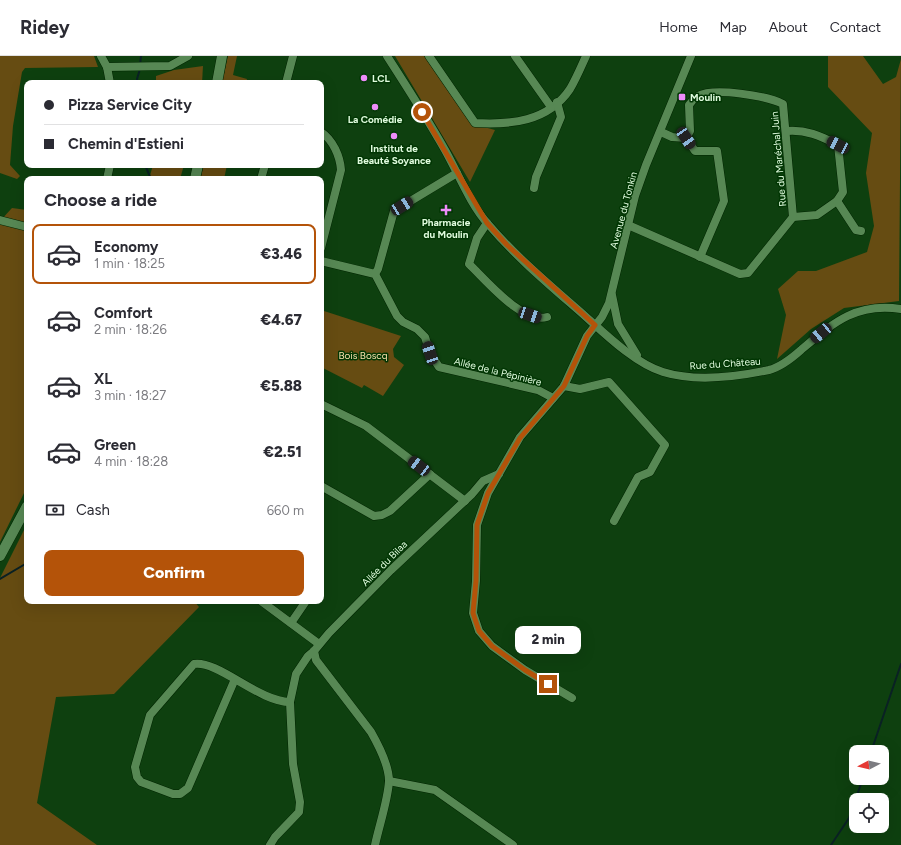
<!DOCTYPE html>
<meta charset="utf-8">
<style>
body{margin:0;font-family:Figtree,sans-serif;background:#f7f7f7;color:#2b2b33;height:100vh;display:flex;flex-direction:column;font-size:15px;white-space:nowrap}
*{box-sizing:border-box;margin:0}
p{font-size:13px;color:#7c7c81}
.icon{flex:none;width:22px;height:22px;fill:none;stroke:currentColor;stroke-width:2;stroke-linecap:round;stroke-linejoin:round}
.map{position:relative;flex:1;overflow:hidden}
.panel{position:absolute;left:24px;top:120px;width:300px;height:428px;display:flex;flex-direction:column;background:#fff;border-radius:8px;box-shadow:0 4px 16px #0002}
.panel>*{flex:none}
.hud{position:absolute;left:24px;top:24px;width:300px;height:88px;border-radius:8px;box-shadow:0 4px 16px #0002;display:grid;align-content:center;height:88px;padding:0 20px;background:#fff}
.needle{width:26px;rotate:263deg}
.buttons{position:absolute;left:849px;top:689px;display:grid;gap:8px}
.buttons a{display:grid;place-items:center;width:40px;height:40px;border-radius:8px;background:#fff;box-shadow:0 4px 16px #0002;font-size:20px}
.end{position:absolute;width:18px;height:18px;margin:-9px;border:5px solid #b45309;background:#fff;box-shadow:0 0 0 2px #fff}
.from{border-radius:50%}
.bubble{position:absolute;height:28px;border-radius:8px;background:#fff;box-shadow:0 4px 16px #0002;font-size:13px;font-weight:800;line-height:28px;text-align:center}
.car{position:absolute;width:12px;height:24px;margin:-12px -6px;border-radius:5px;box-shadow:0 0 3px 1px #0007;background:linear-gradient(#222 24%,#8ab4d8 0 40%,#222 0 76%,#8ab4d8 0 86%,#222 0)}
.hud b{display:flex;align-items:center;gap:14px;height:38px;font-size:15px}
.hud b+b{border-top:1px solid #e1e1e2}
.hud i{width:10px;height:10px;background:#2b2b33}
ul{padding:0;list-style:none}
li{display:flex;align-items:center;gap:12px;height:60px;margin:0 8px 6px;padding:0 12px;border:2px solid transparent;border-radius:8px}
li div{flex:1}
li b{display:block;font-size:15px}
li em{font-style:normal;font-weight:800}
li.current{border-color:#b45309}
li>.icon{width:36px;height:36px;stroke-width:1.5}
h2{padding:0 20px;font-size:18px;line-height:48px}
.pay{display:flex;align-items:center;gap:10px;height:44px;padding:0 20px;font-size:15px}
.pay p{margin-inline-start:auto}
.primary-button{display:flex;gap:8px;margin-top:auto;padding:8px 20px}
.primary-button a{flex:1;height:46px;border-radius:8px;background:#b45309;color:#fff;font-size:16px;font-weight:800;line-height:46px;text-align:center}
header{display:flex;align-items:center;gap:24px;box-sizing:border-box;height:56px;padding:0 20px;background:#fff;border-bottom:1px solid #e1e1e2}
header strong{font-size:19px}
nav{display:flex;gap:22px;margin-inline-start:auto;font-size:14px}
.map>svg:first-child{display:block}
.green{fill:#664c12}
.lines{fill:none;stroke-linecap:round;stroke-linejoin:round}
.stream{stroke:#0a2124;stroke-width:2}
.minor-casing{stroke:#002501;stroke-width:9}
.secondary-casing{stroke:#002501;stroke-width:11}
.minor{stroke:#578854;stroke-width:8}
.secondary{stroke:#578854;stroke-width:10}
.route{stroke:#b45309;stroke-width:5}
.poi-dot{fill:#ed8cf9;stroke:#013603;stroke-width:1.5}
.labels{text-anchor:middle;stroke-width:3;stroke-linejoin:round;paint-order:stroke}
.poi-label{font-size:10px;font-weight:bold;fill:#e1fcdf;stroke:#013603}
.street-label{font-size:10px;fill:#e1fcdf;stroke:#013603}
.park-label{font-size:10px;fill:#fbe0ae;stroke:#013603}
</style>
<header>
<strong>Ridey</strong>
<nav><a>Home</a><a>Map</a><a>About</a><a>Contact</a></nav>
</header>
<div class="map">
<svg width="901" height="789" viewBox="0 0 901 789">
<rect width="100%" height="100%" fill="#0e400f"/>
<g class="green">
<path d="M0,0H94L98,11L25,12L22,16L13,70L10,109L20,120L17,123L0,117Z"/>
<path d="M228,0H237L233,19L247,23L246,27H222Z"/>
<path d="M395,0H424L469,65L473,68L495,74L470,126Z"/>
<path d="M828,0H863L883,28L896,21L901,3L899,245L844,252L811,273L777,303L786,259L778,233L798,215H816L867,196L874,170L866,117L872,77L828,31Z"/>
<path d="M203,10L202,27H156V20L174,14Z"/>
<path d="M153,109H184L180,123H149Z"/>
<path d="M204,109H227L224,123H200Z"/>
<path d="M12,152L27,154V431L0,486V165Z"/>
<path d="M321,254L401,280L393,293L394,301L404,309L383,340L364,329L362,332L321,311Z"/>
<path d="M27,468V545H194L199,551L114,638L56,641L37,747L97,789H0V522Z"/>
</g>
<g class="lines">
<g class="stream">
<path d="M140,9L141,0"/>
<path d="M138,27L137,23L140,13"/>
<path d="M145,109L151,123"/>
<path d="M0,523L27,507"/>
<path d="M871,696L901,608"/>
<path d="M831,789L849,762L863,722"/>
</g>
<defs>
<g id="minor">
<path d="M101,0L107,11L110,27"/>
<path d="M387,0C407,31 427,62 445,94C458,117 470,148 488,168C517,202 552,231 585,260C606,279 636,308 663,316C695,326 736,321 769,314C781,311 792,302 801,294C833,267 856,246 901,253"/>
<path d="M429,0L475,67C510,69 548,66 570,33C576,23 581,11 586,0"/>
<path d="M515,0L551,51"/>
<path d="M107,11L170,10L188,0"/>
<path d="M286,27L293,0"/>
<path d="M786,75C805,73 821,80 838,89L843,136L837,145L817,159L793,161"/>
<path d="M321,76C333,84 340,100 341,114L321,192"/>
<path d="M661,76L672,81L686,82L695,95H717L724,145L700,201"/>
<path d="M107,123L110,109"/>
<path d="M261,123L265,109"/>
<path d="M534,132L536,121L561,61L557,46"/>
<path d="M837,145L856,174L861,175"/>
<path d="M0,164L27,171"/>
<path d="M487,167L477,182L469,208C486,224 522,268 547,261"/>
<path d="M628,169L740,218L748,217L793,161L783,48C767,40 714,31 698,40C695,42 691,46 689,49L690,75L686,82"/>
<path d="M321,205L375,218L397,260L403,266L417,273L425,281L430,297L439,311L538,334L553,342"/>
<path d="M375,218L378,213L394,155L457,117"/>
<path d="M612,239L618,268L637,299"/>
<path d="M564,330L580,333L609,326L665,389L650,416L638,421L614,465"/>
<path d="M321,348L366,370L465,445"/>
<path d="M321,430L374,460L382,459L390,455L430,418"/>
<path d="M261,545L319,588"/>
<path d="M291,567L306,545"/>
<path d="M314,595L316,604L371,676C379,690 389,709 389,725C388,744 379,770 375,789"/>
<path d="M235,623L188,732L180,738H173L141,726L137,721L135,711L150,659L194,608C218,604 259,646 290,646"/>
<path d="M572,642L525,614L492,590L479,575L473,557L476,525L477,469L488,437L520,381L564,330L587,280L602,261L609,247L635,140L646,109L691,0"/>
<path d="M389,725L435,734L513,789"/>
<path d="M270,789L275,781L299,756L300,746L293,708L290,646L296,618L308,600L314,595L329,577L391,514L472,438L483,425L499,418"/>
</g>
<g id="secondary">
<path d="M217,27L222,0"/>
<path d="M195,123L198,109"/>
<path d="M0,500L27,450"/>
</g>
</defs>
<use href="#minor" class="minor-casing"/>
<use href="#secondary" class="secondary-casing"/>
<use href="#minor" class="minor"/>
<use href="#secondary" class="secondary"/>
</g>
<g class="lines">
<path class="route" d="M422,56L487,167L507,189L595,269L587,280L564,330L520,382L488,437L477,469L476,525L473,557L479,575L492,590L525,614L548,628"/>
</g>
<g class="poi-dot">
<circle cx="364" cy="22" r="4"/>
<rect x="678" y="37" width="8" height="8" rx="2"/>
<circle cx="375" cy="51" r="4"/>
<circle cx="394" cy="80" r="4"/>
<path d="M444 148h4v4h4v4h-4v4h-4v-4h-4v-4h4z"/>
</g>
<g class="labels">
<g class="poi-label">
<text x="372" y="26" text-anchor="start">LCL</text>
<text x="690" y="45" text-anchor="start">Moulin</text>
<text x="375" y="67">La Comédie</text>
<text x="394" y="96">Institut de<tspan x="394" dy="12">Beauté Soyance</tspan></text>
<text x="446" y="170">Pharmacie<tspan x="446" dy="12">du Moulin</tspan></text>
</g>
<g class="street-label">
<text transform="translate(778 103) rotate(-95)" y="4">Rue du Maréchal Juin</text>
<text transform="translate(623 154) rotate(-75)" y="4">Avenue du Tonkin</text>
<text transform="translate(725 307) rotate(-4)" y="4">Rue du Château</text>
<text transform="translate(498 315) rotate(14)" y="4">Allée de la Pépinière</text>
<text transform="translate(384 507) rotate(-45)" y="4">Allée du Bilaa</text>
</g>
<g class="park-label">
<text x="363" y="303">Bois Boscq</text>
</g>
</g>
</svg>
<div class="buttons">
<a><svg class="needle" viewBox="-14 -14 28 28"><path d="M0-13l5 13h-10z" fill="#e53935"/><path d="M0 13l5-13h-10z" fill="#7c7c81"/></svg></a>
<a><svg class="icon" aria-label="locate" viewBox="0 0 24 24"><circle cx="12" cy="12" r="6"/><path d="M12 2v4M12 18v4M2 12h4M18 12h4"/></svg></a>
</div>
<i class="end from" style="left:422px;top:56px"></i>
<i class="end" style="left:548px;top:628px"></i>
<div class="bubble" style="left:515px;top:570px;width:66px">2 min</div>
<i class="car" style="left:686px;top:82px;rotate:146deg"></i>
<i class="car" style="left:838px;top:89px;rotate:297deg"></i>
<i class="car" style="left:402px;top:150px;rotate:58deg"></i>
<i class="car" style="left:530px;top:259px;rotate:109deg"></i>
<i class="car" style="left:821px;top:277px;rotate:230deg"></i>
<i class="car" style="left:430px;top:297px;rotate:342deg"></i>
<i class="car" style="left:419px;top:410px;rotate:307deg"></i>
<div class="hud">
<b><i class="from"></i>Pizza Service City</b>
<b><i></i>Chemin d'Estieni</b>
</div>
<section class="panel">
<h2>Choose a ride</h2>
<ul>
<li class="current"><svg class="icon" aria-label="car" viewBox="0 0 24 24"><path d="M5 17H2v-5l4-1 3-4h7l3 4 3 1v5h-3M9 17h6M6 11h13"/><circle cx="7" cy="17" r="2"/><circle cx="17" cy="17" r="2"/></svg><div><b>Economy</b><p>1 min · 18:25</p></div><em>€3.46</em></li>
<li><svg class="icon" aria-label="car" viewBox="0 0 24 24"><path d="M5 17H2v-5l4-1 3-4h7l3 4 3 1v5h-3M9 17h6M6 11h13"/><circle cx="7" cy="17" r="2"/><circle cx="17" cy="17" r="2"/></svg><div><b>Comfort</b><p>2 min · 18:26</p></div><em>€4.67</em></li>
<li><svg class="icon" aria-label="car" viewBox="0 0 24 24"><path d="M5 17H2v-5l4-1 3-4h7l3 4 3 1v5h-3M9 17h6M6 11h13"/><circle cx="7" cy="17" r="2"/><circle cx="17" cy="17" r="2"/></svg><div><b>XL</b><p>3 min · 18:27</p></div><em>€5.88</em></li>
<li><svg class="icon" aria-label="car" viewBox="0 0 24 24"><path d="M5 17H2v-5l4-1 3-4h7l3 4 3 1v5h-3M9 17h6M6 11h13"/><circle cx="7" cy="17" r="2"/><circle cx="17" cy="17" r="2"/></svg><div><b>Green</b><p>4 min · 18:28</p></div><em>€2.51</em></li>
</ul>
<div class="pay"><svg class="icon" aria-label="cash" viewBox="0 0 24 24"><path d="M3 7h18v10H3z"/><circle cx="12" cy="12" r="2"/></svg>Cash<p>660 m</p></div>
<div class="primary-button"><a>Confirm</a></div>
</section>
</div>
